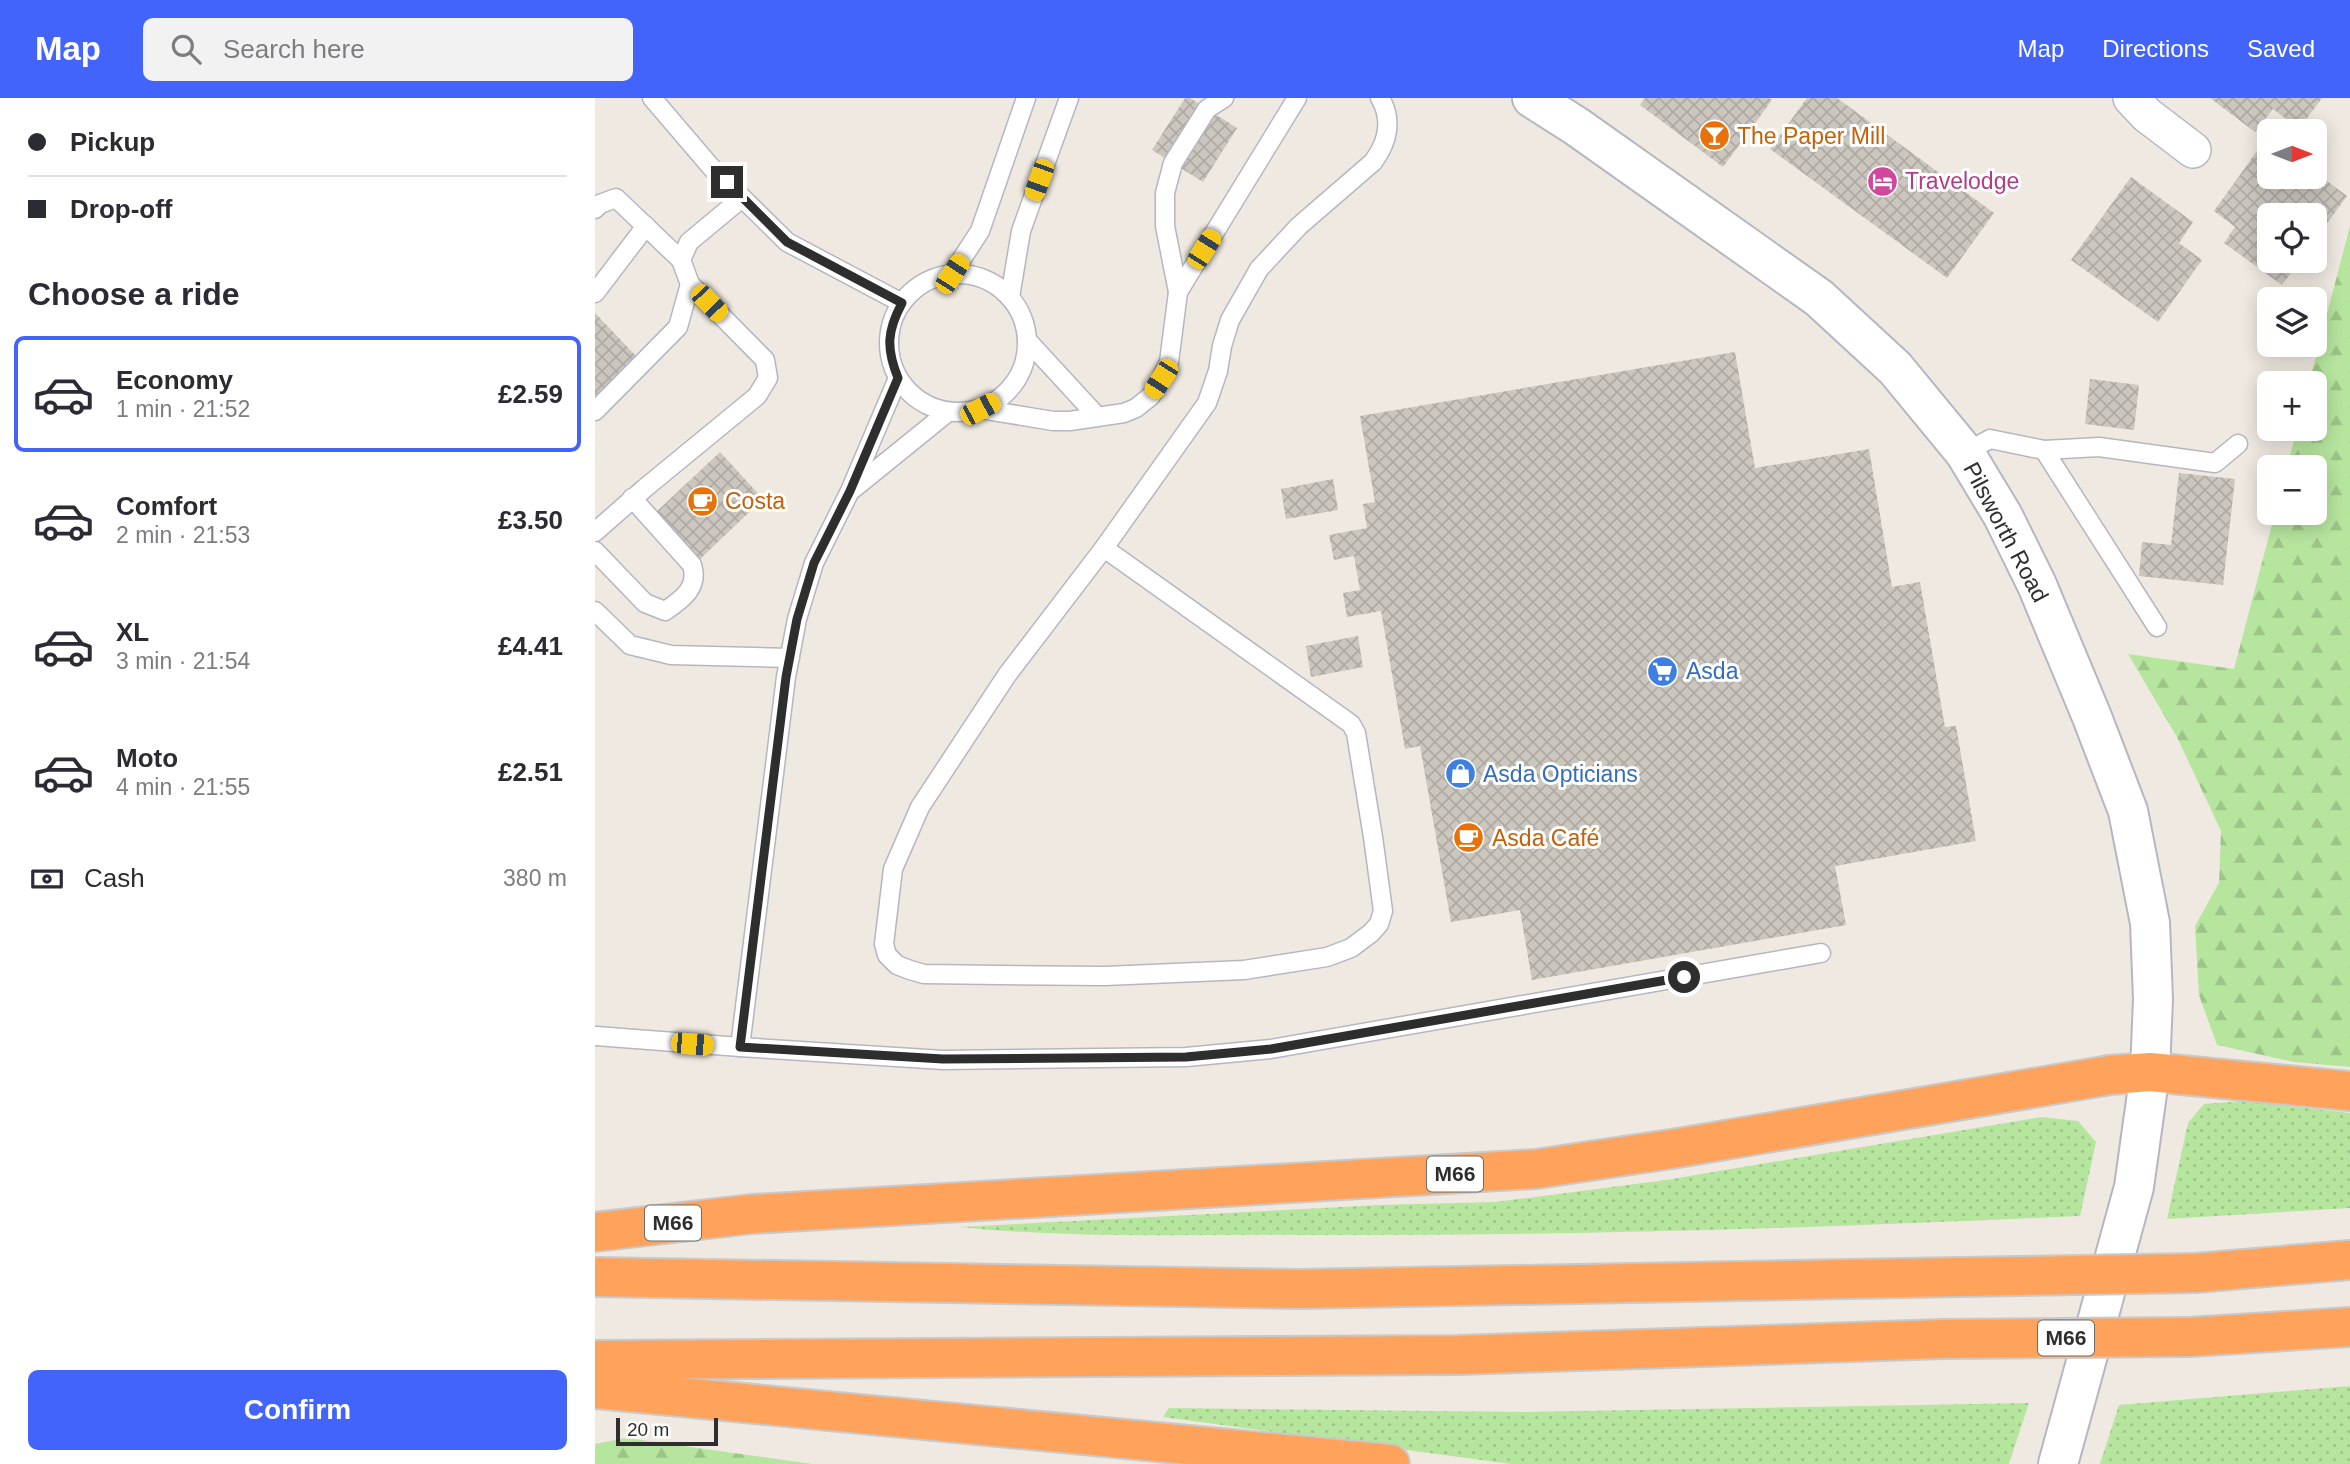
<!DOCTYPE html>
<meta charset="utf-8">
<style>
body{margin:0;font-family:Helvetica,sans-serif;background:#f2f2f3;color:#2b2b33;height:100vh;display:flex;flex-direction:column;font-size:26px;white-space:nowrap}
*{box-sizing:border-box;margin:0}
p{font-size:23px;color:#7c7c81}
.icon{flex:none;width:38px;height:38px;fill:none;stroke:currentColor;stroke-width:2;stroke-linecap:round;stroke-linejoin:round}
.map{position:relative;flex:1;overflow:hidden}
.drawer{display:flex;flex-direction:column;background:#fff;width:595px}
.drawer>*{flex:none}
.hud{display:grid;align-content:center;height:154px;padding:0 28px;background:#fff}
.needle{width:46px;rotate:90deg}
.fabs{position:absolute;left:1662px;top:21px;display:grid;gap:14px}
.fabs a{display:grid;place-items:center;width:70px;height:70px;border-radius:10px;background:#fff;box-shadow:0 4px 18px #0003;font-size:35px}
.scale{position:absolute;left:21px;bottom:18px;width:102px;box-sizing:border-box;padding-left:7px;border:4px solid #2e2e2e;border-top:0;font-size:19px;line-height:24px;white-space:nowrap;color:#2e2e2e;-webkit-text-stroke:5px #fff;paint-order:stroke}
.end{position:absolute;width:32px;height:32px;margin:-16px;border:9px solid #2e2e2e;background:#fff;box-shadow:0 0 0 4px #fff}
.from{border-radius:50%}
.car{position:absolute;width:21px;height:42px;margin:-21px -10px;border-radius:9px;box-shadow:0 0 5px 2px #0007;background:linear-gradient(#f5c518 24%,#345 0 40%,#f5c518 0 76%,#345 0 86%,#f5c518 0)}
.hud b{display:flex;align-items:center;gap:24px;height:66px;font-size:26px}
.hud b+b{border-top:2px solid #e1e1e2}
.hud i{width:18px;height:18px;background:#2b2b33}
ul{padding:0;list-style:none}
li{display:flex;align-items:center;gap:21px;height:116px;margin:0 14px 10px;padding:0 14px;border:4px solid transparent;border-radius:10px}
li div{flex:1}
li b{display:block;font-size:26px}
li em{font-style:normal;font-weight:800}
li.current{border-color:#4264fb}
li>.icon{width:63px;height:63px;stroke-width:1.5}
h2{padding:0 28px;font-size:32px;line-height:84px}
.pay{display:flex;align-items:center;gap:18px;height:77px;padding:0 28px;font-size:26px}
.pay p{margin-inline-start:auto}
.cta{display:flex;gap:14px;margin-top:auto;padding:14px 28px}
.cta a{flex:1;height:80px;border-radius:10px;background:#4264fb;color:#fff;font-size:28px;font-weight:800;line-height:80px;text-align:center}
header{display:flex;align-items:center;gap:42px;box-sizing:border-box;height:98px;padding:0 35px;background:#4264fb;color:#fff}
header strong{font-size:33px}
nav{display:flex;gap:38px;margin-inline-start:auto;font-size:24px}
.search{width:490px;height:63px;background:#f2f2f3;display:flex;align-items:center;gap:18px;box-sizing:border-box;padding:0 24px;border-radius:10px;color:#7c7c81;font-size:26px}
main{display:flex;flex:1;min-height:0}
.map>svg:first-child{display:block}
.grass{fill:url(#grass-dots)}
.forest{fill:url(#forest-firs)}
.building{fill:url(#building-cross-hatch)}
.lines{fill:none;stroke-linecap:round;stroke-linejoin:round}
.lane-casing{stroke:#b4b7c1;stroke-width:21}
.street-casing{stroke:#b4b7c1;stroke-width:38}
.secondary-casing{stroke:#b4b7c1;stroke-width:42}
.highway-casing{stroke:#c9c9c9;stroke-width:42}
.lane{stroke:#fff;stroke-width:18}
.street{stroke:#fff;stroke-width:35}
.secondary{stroke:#fff;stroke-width:38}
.highway{stroke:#ffa35c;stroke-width:38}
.highway-bridge-casing{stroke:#c9c9c9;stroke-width:42;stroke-linecap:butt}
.highway-bridge{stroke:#ffa35c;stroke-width:38}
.route{stroke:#2e2e2e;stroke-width:9}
.labels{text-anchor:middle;stroke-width:6;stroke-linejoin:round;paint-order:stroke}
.shield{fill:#fff;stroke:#6d6d6d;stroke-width:2}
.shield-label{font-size:21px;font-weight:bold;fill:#2e2e2e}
.food-label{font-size:23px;fill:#c56008;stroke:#fff;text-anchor:start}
.hotel-label{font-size:23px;fill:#b23c85;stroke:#fff;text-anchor:start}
.street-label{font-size:23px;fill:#2e2e2e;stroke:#fff}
.shop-label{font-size:23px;fill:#366cbe;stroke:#fff;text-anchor:start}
</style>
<header>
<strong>Map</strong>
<div class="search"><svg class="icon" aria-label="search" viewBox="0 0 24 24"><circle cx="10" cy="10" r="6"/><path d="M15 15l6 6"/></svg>Search here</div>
<nav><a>Map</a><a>Directions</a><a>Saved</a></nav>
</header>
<main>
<section class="drawer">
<div class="hud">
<b><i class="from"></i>Pickup</b>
<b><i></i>Drop-off</b>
</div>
<h2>Choose a ride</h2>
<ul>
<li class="current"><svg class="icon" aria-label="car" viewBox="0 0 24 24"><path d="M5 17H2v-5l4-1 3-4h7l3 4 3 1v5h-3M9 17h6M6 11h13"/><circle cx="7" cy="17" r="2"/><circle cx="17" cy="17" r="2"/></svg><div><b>Economy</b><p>1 min · 21:52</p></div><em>£2.59</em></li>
<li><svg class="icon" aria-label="car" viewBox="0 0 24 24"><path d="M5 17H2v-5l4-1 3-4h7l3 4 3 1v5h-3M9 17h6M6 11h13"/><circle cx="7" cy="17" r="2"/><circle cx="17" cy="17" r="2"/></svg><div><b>Comfort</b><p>2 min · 21:53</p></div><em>£3.50</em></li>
<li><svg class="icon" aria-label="car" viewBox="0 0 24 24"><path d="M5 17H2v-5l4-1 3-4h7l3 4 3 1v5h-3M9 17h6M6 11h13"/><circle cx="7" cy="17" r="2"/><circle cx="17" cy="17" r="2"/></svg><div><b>XL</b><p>3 min · 21:54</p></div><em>£4.41</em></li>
<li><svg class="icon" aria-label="car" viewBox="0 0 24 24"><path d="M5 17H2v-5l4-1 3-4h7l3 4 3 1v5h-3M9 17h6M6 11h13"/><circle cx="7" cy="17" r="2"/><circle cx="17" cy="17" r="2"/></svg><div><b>Moto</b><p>4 min · 21:55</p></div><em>£2.51</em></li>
</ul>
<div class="pay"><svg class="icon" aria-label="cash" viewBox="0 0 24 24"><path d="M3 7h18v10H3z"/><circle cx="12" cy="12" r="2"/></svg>Cash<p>380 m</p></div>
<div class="cta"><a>Confirm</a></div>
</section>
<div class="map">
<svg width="1755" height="1366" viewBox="0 0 1755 1366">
<defs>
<pattern id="grass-dots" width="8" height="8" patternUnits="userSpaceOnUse" patternTransform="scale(1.75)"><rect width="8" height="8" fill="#b6e59e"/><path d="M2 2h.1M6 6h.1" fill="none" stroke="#9dc588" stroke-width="1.8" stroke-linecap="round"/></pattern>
<pattern id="forest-firs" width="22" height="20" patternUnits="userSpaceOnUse" patternTransform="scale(1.75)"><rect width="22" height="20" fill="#b6e59e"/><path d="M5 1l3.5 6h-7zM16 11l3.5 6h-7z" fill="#9dc588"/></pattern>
<pattern id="building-cross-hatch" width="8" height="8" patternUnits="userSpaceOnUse" patternTransform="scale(1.75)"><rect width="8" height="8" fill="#cbc7bf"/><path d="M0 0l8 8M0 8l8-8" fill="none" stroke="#afaba4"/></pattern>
</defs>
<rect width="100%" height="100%" fill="#efe9e1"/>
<g class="grass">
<path d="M1648,1003L1755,1015V1110L1572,1121L1593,1025L1609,1006Z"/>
<path d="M1446,1019L1483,1023L1501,1044L1485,1118C1226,1130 967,1138 708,1137C594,1136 479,1141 365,1129L785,1107L901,1104L1071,1082Z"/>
<path d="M1755,1288V1366H1505L1524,1307Z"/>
<path d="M1434,1305L1414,1366H916L568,1319L574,1310L928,1314Z"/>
</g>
<g class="forest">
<path d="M1755,128V969L1699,964L1622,947L1604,897L1600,828L1624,785L1626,733L1582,639L1533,556L1639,571L1680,415H1720V369H1692L1702,331H1720V285H1714Z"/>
<path d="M31,1340L218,1366H0V1346Z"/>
</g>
<g class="building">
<path d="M590,0H595L642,30L608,84L557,52Z"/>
<path d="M1050,0H1174L1177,2L1128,69L1045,7Z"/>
<path d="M1212,0H1242L1399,115L1352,180L1175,51Z"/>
<path d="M1615,0H1727L1704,31L1678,11L1660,34Z"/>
<path d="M1662,53L1675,62V79H1720V74L1752,98L1720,142V117H1675V163H1705L1687,187L1629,145L1640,129L1619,113Z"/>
<path d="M1536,79L1598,124L1584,145L1607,162L1563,224L1476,162Z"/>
<path d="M0,215L43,260L0,301Z"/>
<path d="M1140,254L1160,370L1274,351L1297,489L1325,484L1350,629L1361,628L1381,743L1240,768L1251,827L937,882L925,812L856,824L825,648L810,651L786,513L752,519L748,495L765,492L759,458L739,462L734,437L772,430L768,406L780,404L765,318Z"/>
<path d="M1495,281L1544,287L1539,332L1490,326Z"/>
<path d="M125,354L168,401L102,464L58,417Z"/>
<path d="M1584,375L1640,381L1628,487L1544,478L1547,444L1576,447Z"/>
<path d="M738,381L743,412L691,421L686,391Z"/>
<path d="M763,538L768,569L716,579L711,548Z"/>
</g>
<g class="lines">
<defs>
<g id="lane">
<path d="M57,0L116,69L192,144L307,205"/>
<path d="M0,111L5,106L21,100L86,162"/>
<path d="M357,176L385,133L431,0"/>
<circle cx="363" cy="245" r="69"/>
<path d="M583,194L570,128V95L578,65L612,11L629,0"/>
<path d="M0,195L51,128"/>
<path d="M415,199L426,133L474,0"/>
<path d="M432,242L501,317"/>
<path d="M385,311L458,323H475L529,315L541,310L556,298L566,281L574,264L583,194L702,0"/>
<path d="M0,313L83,229L95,186"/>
<path d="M1449,352L1562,529"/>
<path d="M1370,355L1395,341L1449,352L1504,349L1620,365L1643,346"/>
<path d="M258,391L353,314"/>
<path d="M0,434L50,390L162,298L173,280L170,262L95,186L86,162L94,144L147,100"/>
<path d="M509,450L756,626L761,635L778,739L788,813L784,826L776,835L756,850L732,859L649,872L510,878L405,877L329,876L315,872L302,867L292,857L289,846L298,771L325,709L412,577L509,450L612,305L623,273L627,248L635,222L664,171L704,128L778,64C793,44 798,22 785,0"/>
<path d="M0,453L50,505L70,513C88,501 104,489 97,467L37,400"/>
<path d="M0,513L35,547L76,557L195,560"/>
<path d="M1,938L145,949L348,962L591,959L676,951L1226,855"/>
<path d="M145,949L191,579L202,521L219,465L255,393L303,280"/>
</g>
<path id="street" d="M1536,0L1552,17L1598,52"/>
<path id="secondary" d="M937,0L981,28L1224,200L1300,270L1370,355L1408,418L1442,487L1497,619L1533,713L1555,825L1558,901L1555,974L1539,1089L1463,1366"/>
<g id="highway">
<path d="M0,1134L157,1116L941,1071L1083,1050L1515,977L1555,974L1755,993"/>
<path d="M1600,1175L1755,1162"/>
<path d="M0,1179L703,1191L1365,1179"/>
<path d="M1594,1239L1755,1229"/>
<path d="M0,1262L864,1257L1348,1241"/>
<path d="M0,1291L795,1366"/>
</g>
</defs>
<use href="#lane" class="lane-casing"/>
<use href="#street" class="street-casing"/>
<use href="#secondary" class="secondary-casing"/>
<use href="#highway" class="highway-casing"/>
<use href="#lane" class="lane"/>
<use href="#street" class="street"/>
<use href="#secondary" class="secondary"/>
<use href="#highway" class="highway"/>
<defs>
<g id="highway-bridge">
<path d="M1365,1179L1600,1175"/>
<path d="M1348,1241L1594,1239"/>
</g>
</defs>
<use href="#highway-bridge" class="highway-bridge-casing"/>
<use href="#highway-bridge" class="highway-bridge"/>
</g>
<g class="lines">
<path class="route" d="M132,84L192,144L307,205C292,233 291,250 303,280L255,393L219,465L202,521L191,579L145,949L348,961L591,959L676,951L1089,879"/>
</g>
<defs>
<symbol id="bar-disc" viewBox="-11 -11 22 22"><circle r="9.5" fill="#e8710a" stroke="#fff"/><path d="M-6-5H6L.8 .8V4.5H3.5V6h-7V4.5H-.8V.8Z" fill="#fff"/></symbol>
<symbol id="hotel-disc" viewBox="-11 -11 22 22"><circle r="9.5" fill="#d1479c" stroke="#fff"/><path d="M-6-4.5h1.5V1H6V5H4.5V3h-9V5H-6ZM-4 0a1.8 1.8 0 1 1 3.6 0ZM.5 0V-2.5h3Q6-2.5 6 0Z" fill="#fff"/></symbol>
<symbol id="cafe-disc" viewBox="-11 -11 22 22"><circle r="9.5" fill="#e8710a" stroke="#fff"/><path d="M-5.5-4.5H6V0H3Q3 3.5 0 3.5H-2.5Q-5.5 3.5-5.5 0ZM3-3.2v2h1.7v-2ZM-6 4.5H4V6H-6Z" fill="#fff"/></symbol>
<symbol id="supermarket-disc" viewBox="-11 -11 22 22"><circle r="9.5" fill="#3f7fe0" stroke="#fff"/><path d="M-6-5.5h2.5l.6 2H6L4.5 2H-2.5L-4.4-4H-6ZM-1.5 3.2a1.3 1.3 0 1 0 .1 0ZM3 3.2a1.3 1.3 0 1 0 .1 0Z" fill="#fff"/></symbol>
<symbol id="shop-disc" viewBox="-11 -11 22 22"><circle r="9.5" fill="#3f7fe0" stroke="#fff"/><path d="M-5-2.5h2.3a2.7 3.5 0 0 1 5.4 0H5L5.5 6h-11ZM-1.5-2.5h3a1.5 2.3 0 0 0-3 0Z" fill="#fff"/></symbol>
</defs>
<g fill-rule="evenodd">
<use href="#bar-disc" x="1102" y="20" width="35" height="35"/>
<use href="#hotel-disc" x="1270" y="66" width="35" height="35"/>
<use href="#cafe-disc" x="90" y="386" width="35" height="35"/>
<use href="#supermarket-disc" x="1050" y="556" width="35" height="35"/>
<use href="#shop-disc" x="848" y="658" width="35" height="35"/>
<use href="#cafe-disc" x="856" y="722" width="35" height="35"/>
</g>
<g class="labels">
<g class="shield">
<rect x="832" y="1058.5" width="56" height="35" rx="5"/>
<rect x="50" y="1107.5" width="56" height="35" rx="5"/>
<rect x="1443" y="1222.5" width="56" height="35" rx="5"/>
</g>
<g class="shield-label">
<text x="860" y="1083">M66</text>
<text x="78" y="1132">M66</text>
<text x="1471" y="1247">M66</text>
</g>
<g class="food-label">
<text x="1142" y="46">The Paper Mill</text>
<text x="130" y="411">Costa</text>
<text x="897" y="748">Asda Café</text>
</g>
<g class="hotel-label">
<text x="1310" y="91">Travelodge</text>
</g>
<g class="street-label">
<text transform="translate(1411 434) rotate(62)" y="8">Pilsworth Road</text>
</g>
<g class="shop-label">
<text x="1091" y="581">Asda</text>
<text x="888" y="684">Asda Opticians</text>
</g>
</g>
</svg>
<div class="fabs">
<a><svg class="needle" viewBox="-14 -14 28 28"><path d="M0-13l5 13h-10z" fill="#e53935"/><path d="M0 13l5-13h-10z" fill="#7c7c81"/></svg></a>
<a><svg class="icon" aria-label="locate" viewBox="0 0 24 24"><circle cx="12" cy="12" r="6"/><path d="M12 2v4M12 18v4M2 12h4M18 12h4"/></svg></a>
<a><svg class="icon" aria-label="layers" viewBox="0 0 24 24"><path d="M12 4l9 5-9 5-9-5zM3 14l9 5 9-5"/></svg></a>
<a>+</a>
<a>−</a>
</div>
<div class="scale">20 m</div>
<i class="end from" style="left:1089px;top:879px"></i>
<i class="end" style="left:132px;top:84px"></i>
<i class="car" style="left:444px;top:82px;rotate:200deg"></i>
<i class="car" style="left:609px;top:151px;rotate:32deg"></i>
<i class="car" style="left:357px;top:176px;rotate:33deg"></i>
<i class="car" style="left:114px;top:205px;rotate:136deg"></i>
<i class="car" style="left:566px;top:281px;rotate:213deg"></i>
<i class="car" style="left:385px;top:311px;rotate:62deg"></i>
<i class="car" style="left:97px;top:946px;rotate:95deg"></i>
</div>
</main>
